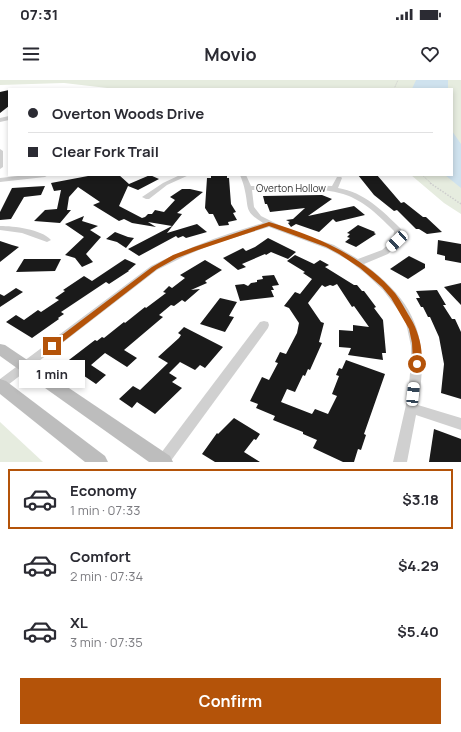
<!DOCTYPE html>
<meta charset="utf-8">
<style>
body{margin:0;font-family:Manrope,sans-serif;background:#f2f2f3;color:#2b2b33;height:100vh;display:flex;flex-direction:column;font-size:15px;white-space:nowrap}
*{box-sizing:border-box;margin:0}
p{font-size:13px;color:#7c7c81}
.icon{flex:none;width:22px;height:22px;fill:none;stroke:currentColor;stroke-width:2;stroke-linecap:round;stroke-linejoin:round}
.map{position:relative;height:382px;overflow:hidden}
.panel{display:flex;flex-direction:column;background:#fff;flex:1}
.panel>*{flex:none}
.guide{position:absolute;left:8px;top:8px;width:445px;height:88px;border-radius:0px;box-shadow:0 2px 6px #0003;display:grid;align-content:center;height:88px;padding:0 20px;background:#fff}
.end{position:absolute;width:18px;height:18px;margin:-9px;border:5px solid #b45309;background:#fff;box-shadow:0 0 0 2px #fff}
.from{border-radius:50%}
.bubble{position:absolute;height:28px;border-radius:0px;background:#fff;box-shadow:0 2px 6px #0003;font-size:13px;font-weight:700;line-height:28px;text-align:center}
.car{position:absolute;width:12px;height:24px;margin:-12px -6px;border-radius:5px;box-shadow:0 0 3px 1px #0007;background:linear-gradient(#fff 24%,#345 0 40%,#fff 0 76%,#345 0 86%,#fff 0)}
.guide b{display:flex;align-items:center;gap:14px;height:38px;font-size:15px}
.guide b+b{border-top:1px solid #e1e1e2}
.guide i{width:10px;height:10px;background:#2b2b33}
ul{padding:7px 0 0;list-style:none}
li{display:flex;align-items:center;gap:12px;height:60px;margin:0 8px 6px;padding:0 12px;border:2px solid transparent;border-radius:0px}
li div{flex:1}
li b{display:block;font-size:15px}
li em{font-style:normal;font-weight:700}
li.on{border-color:#b45309}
li>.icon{width:36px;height:36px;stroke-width:1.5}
.button{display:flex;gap:8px;margin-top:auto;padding:8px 20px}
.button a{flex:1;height:46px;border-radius:0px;background:#b45309;color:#fff;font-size:16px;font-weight:700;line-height:46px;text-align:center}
.status{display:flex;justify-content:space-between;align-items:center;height:28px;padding:0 20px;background:#fff;direction:ltr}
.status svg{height:11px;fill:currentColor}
header{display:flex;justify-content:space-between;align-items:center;height:52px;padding:0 20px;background:#fff;font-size:18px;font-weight:700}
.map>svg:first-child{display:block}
.green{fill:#e6ecdf}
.water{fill:#cfe2ee}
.building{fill:#1a1a1a}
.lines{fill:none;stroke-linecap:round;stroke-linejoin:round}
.path-far1{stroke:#cdcdcd;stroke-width:1;stroke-dasharray:1 1;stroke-linecap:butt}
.path{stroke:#cdcdcd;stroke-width:1.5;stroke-dasharray:1.5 1.5;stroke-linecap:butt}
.street{fill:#d0d0d0;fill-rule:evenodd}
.secondary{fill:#bdbdbd;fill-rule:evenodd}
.route{fill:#b45309}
.labels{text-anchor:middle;stroke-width:4;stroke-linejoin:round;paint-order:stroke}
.far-street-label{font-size:10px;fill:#333;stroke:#fff}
</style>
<div class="status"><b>07:31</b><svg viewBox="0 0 49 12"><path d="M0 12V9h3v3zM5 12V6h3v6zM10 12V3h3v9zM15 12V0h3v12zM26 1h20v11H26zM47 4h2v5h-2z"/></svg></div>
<header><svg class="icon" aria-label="menu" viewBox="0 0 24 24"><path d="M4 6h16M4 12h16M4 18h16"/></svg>Movio<svg class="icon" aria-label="heart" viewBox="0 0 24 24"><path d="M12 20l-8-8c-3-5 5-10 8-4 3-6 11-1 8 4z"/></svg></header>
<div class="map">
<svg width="461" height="382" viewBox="0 0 461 382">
<rect width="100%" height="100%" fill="#fff"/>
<g class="green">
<path d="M0,0H461V134L444,123L411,95H452V9H116L64,3L0,5Z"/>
<path d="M0,342L43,382H0Z"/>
</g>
<g class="water">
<path d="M416,0H448V9H412Z"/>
<path d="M452,51L461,64V108L445,95H452Z"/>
</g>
<g class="building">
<path d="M9,10V26L0,33V12Z"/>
<path d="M86,95H119L129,104L150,95L159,99L138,110L128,106L119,126L142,138L145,137L148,134H152L155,130L164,132L175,120L170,117L182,109H190L203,112L177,133L182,134L167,153L197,144L207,152L186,158L183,156L178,158L176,156L139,176L128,169L172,146L148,142L156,147L132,143L124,139L119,141L93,125L100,122L78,107L69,117L67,130H71L60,143L34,141L45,130L57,129L61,110L54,111L51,103L88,96Z"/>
<path d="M211,95H227V98H229L231,124L236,132L233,133L237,140L228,142L229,145L219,146L213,134H209L205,128L207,98H211Z"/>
<path d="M358,95H377L401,123L404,122L423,137H426L442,152L427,154L419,149H416L397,130L394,131L374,115Z"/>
<path d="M45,106L41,115L24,117L11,139L0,140V132L12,108Z"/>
<path d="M322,115L332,119L308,136L354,126L365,135L336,142L333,139L319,152L296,144L291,147L288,143L290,142L286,140L293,139L305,128L270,132L267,124H265L263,116Z"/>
<path d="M84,136L82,141L98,146L90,150L101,157L86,174L93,182L82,187L75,178L65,175L84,157L65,144Z"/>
<path d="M358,145L375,152L374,153L376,154L356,167L345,162L350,158L347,157L350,154L347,153Z"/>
<path d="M115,152L128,157L134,158L126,168L117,162L106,159Z"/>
<path d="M268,158L296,172L288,179L271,172L266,175L265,174L242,184L246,187L238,190L223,178L243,168L246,171L255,167Z"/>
<path d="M438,160L461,164V183L445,180V176L437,174Z"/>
<path d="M0,161L12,165L19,167L0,182Z"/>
<path d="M295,175L314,184L320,180L329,185L325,187L354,205H357L362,211H364L376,227L374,228L383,240L386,273H382L383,280L348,275L351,268L339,267V250L353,251V245L369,247L354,226L352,227L337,204L333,206L330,205L325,207L322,205L308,223L321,242L324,243L319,262L322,263L310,290L308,289L305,296L303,295L295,312L287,309L281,322L312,334L315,329L328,334L337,316L332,314L339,296L336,295L339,288L342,289L346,280L385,294L364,354L366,355L361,370L358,369L354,382H343L313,368L317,360L303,354V352L273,340L275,336L256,328L258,324L250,321L262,297L269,300L278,283L275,282L280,272L286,274L297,253L299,243L289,228L284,226L295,212L300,214L312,199L303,193L305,192L287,181Z"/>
<path d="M409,176L425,184V188L408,199L390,189Z"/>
<path d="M24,179H61L55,191L16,192Z"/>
<path d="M125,179L136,184L128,191H129L109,204L106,202L61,232L64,234L58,238L59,239L32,258L6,242L16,235L24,240L38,230L41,232L59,220L55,218L65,211L63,210L84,196L92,201Z"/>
<path d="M205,180L222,190L205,201L207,203L191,210L200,209L185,222L182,220L174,226L171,225L159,235L163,237L124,270L137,278L127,287L105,273L91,285L106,295L96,304L65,283L95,260L97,261L102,257L104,258L124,242L125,243L145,227L146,228L166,213L163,212L169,206L172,208L185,198L180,195Z"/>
<path d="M274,195L279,205L272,206L274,210H271L274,217L240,221L235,205L244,204L248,206L251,203L257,202V200L263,199L262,196Z"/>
<path d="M461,203V225L444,207Z"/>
<path d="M16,208L23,212L0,227V214L4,216Z"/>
<path d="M437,210L446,225H443L452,239H455L461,252V319L441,313L444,284L439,257L430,237H428L423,227H421L416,218H420L416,211Z"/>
<path d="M220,218L237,222L229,236L234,237L225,252L200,244Z"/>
<path d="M184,247L223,267L205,288L200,285L195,290L180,282L169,293L177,298L172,302L182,308L155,334L137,322L132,328L119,319L133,306L140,310L168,283L158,277L179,258L181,255L178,253Z"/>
<path d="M234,338L260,354L256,360L254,359L244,372L260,382H215L202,374L217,353L218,354Z"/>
<path d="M434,349L461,359V382H429Z"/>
</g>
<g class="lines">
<g class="path-far1">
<path d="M394,9L398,0"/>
<path d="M422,95L432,104"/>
</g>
<path class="path" d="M430,103L461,124"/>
<g class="street">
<path d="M9,36V40L0,42V38Z"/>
<path d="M0,69L3,71V87L0,89Z"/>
<path d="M27,95H48L45,97L0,102V98Z"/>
<path d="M180,95H189L167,105L149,119H146L142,117L163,103Z"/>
<path d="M240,95H246L251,106L302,105L332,106L337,97H341L342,98L338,108C364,112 383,131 401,149L402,151L401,161L388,174L364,184C418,224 429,259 418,325L461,338V350L416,335L407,382H393L408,316L411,282V266L406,243L399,231L383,210L366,194L348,180L328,169L269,147L213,164L185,176L157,190L4,308L0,310V299L151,186C187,168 224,154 263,143C244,131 249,129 245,111C244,105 242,100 240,95ZM287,109C340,109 356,111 394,151L393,160L382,170L358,179L334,165L289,150L261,136L254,127L252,110Z"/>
<path d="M0,146C14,146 41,149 51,160L47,162L22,153L0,150Z"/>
<path d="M264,241L268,242L269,245L268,248L170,382H157L158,377L260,242Z"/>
</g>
<g class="secondary">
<path d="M0,264L5,265L170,376L173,382H149L0,276Z"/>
<path d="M0,299L6,301L105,376L108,382H85L0,314Z"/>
</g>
</g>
<path class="route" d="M269,142C316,156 362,175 395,213C401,221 406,231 411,239C418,250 425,273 420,286H414L413,284L412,263L409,249L391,218L382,207L360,188L339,174L326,167L269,146L198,170L177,178L157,189L55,268H50V264L152,187L173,175L194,167Z"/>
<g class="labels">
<g class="far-street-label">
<text x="291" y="112">Overton Hollow</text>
</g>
</g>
</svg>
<i class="end from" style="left:417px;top:284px"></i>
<i class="end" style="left:52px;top:266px"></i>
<div class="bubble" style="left:19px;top:280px;width:66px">1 min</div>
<i class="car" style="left:397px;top:161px;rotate:227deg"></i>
<i class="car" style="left:413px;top:314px;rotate:6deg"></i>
<div class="guide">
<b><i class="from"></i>Overton Woods Drive</b>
<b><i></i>Clear Fork Trail</b>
</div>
</div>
<section class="panel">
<ul>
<li class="on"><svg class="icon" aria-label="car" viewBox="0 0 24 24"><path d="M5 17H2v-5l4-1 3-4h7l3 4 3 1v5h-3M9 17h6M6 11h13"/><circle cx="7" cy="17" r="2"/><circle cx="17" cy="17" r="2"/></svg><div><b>Economy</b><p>1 min · 07:33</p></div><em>$3.18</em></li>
<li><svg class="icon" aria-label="car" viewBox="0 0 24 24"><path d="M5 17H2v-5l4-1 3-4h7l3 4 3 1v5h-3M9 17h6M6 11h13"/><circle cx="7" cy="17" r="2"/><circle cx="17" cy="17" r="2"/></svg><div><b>Comfort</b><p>2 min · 07:34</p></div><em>$4.29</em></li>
<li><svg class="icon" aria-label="car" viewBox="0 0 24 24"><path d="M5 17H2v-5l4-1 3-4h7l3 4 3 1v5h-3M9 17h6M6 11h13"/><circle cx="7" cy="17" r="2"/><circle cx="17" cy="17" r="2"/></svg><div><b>XL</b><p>3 min · 07:35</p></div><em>$5.40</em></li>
</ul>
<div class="button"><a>Confirm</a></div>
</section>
